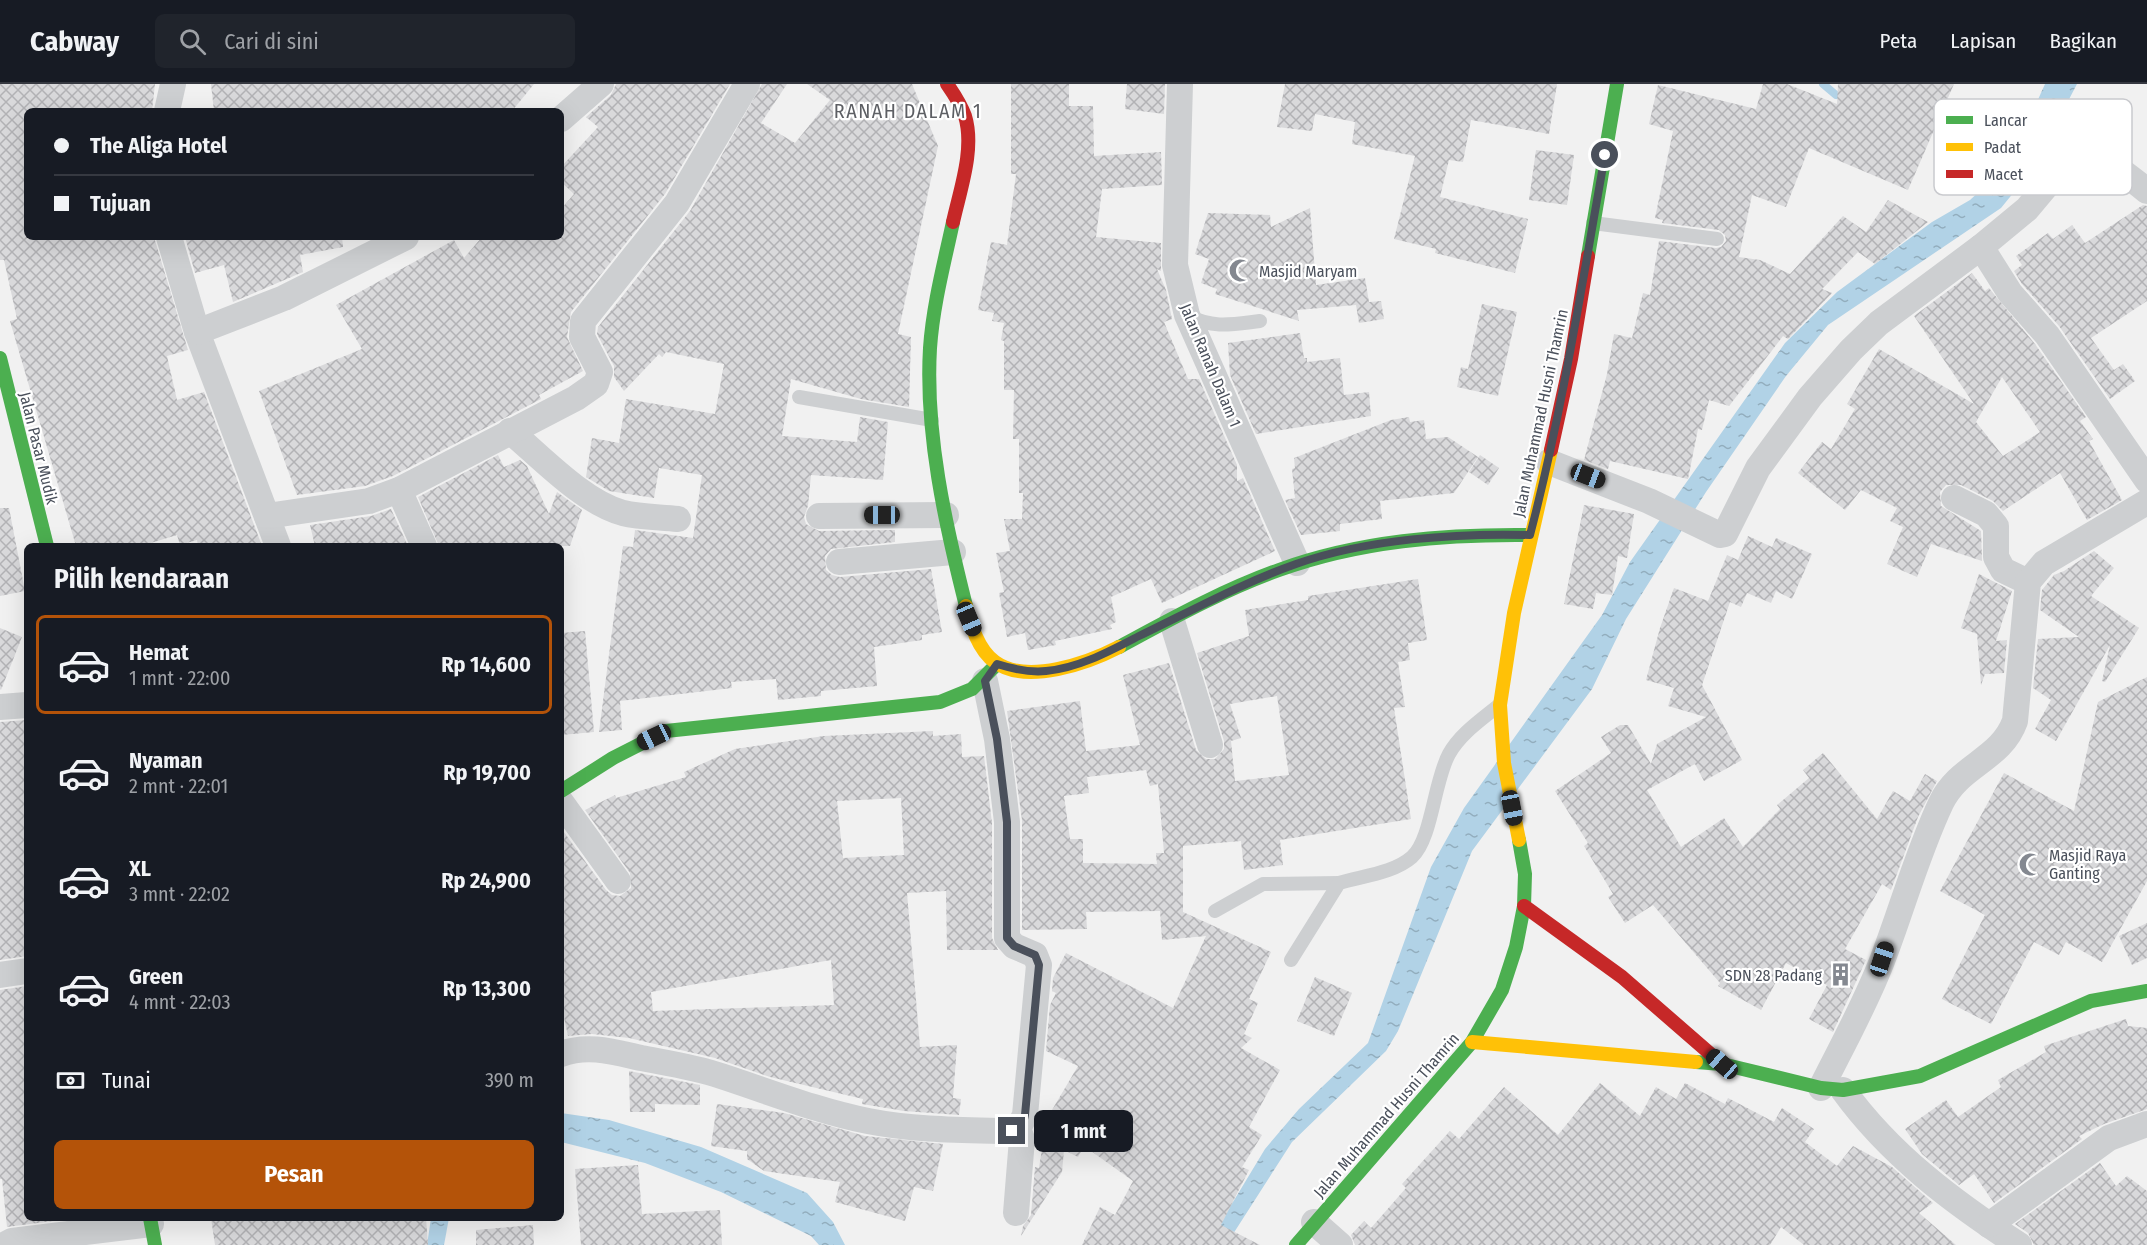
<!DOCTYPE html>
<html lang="id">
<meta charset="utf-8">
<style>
body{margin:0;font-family:"Fira Sans Condensed",sans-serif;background:#20242c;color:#f1f3f6;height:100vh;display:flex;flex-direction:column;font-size:22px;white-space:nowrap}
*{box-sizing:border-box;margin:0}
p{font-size:20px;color:#9ea1a6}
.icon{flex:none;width:33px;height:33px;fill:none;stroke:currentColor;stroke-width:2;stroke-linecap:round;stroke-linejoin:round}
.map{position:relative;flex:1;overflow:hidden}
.details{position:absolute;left:24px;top:459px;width:540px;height:678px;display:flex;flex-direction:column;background:#171b24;border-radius:9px;box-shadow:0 6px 24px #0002}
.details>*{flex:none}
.top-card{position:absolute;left:24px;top:24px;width:540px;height:132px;border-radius:9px;box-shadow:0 6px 24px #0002;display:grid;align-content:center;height:132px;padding:0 30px;background:#171b24}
.end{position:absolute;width:27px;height:27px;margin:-14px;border:8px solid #4a505b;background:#fff;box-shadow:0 0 0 3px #fff}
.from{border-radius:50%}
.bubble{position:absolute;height:42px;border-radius:9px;background:#171b24;box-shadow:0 6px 24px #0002;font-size:20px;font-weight:700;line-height:42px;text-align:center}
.car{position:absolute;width:18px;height:36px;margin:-18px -9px;border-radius:8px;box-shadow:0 0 4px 2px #0007;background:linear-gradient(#222 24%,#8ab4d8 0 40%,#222 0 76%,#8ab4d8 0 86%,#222 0)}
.top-card b{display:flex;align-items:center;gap:21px;height:57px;font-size:22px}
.top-card b+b{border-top:2px solid #363941}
.top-card i{width:15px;height:15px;background:#f1f3f6}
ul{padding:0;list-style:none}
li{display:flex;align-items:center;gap:18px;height:99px;margin:0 12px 9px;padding:0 18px;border:3px solid transparent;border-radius:9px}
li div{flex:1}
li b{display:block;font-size:22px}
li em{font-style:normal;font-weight:700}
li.active{border-color:#b45309}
li>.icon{width:54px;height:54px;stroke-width:1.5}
h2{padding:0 30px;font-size:27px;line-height:72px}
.pay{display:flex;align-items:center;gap:15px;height:66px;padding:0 30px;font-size:22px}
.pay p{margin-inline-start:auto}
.cta{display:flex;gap:12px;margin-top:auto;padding:12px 30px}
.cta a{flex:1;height:69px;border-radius:9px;background:#b45309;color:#fff;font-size:24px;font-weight:700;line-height:69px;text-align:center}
header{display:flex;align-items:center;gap:36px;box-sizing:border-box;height:84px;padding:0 30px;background:#171b24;border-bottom:2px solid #363941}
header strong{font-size:28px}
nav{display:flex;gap:33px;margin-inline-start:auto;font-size:21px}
.search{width:420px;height:54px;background:#20242c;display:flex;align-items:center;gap:15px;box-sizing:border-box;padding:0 21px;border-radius:9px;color:#9ea1a6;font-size:22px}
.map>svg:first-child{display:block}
.water{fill:url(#water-ripples)}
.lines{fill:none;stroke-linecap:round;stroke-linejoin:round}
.stream{stroke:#b1d2e6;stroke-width:8}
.building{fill:url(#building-cross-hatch);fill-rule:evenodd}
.lane{stroke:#cdcfd1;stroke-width:14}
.street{stroke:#cdcfd1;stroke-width:26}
.fast{stroke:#4caf50;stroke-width:14}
.slow{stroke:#ffc107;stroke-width:14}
.jam{stroke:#c62828;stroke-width:14}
.route{stroke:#4a505b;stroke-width:8}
.labels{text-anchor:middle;stroke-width:4.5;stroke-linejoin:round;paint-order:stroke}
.poi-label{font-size:16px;fill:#4a505b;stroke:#fff;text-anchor:start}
.street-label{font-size:16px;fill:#4a505b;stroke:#fff}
.quarter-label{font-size:20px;letter-spacing:1.5px;fill:#5d5f64;stroke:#fff}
.key{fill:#fff;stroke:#c9cace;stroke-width:1.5}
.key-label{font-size:16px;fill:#4a505b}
</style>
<header>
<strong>Cabway</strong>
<div class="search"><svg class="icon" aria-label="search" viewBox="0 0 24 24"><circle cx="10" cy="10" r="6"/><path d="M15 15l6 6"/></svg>Cari di sini</div>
<nav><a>Peta</a><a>Lapisan</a><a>Bagikan</a></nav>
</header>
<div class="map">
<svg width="2147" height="1161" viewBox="0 0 2147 1161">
<defs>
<pattern id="water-ripples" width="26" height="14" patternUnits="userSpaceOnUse" patternTransform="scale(1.5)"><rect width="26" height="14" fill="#b1d2e6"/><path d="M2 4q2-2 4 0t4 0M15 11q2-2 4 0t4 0" fill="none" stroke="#92adbd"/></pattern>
<pattern id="building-cross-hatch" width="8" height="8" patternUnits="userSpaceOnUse" patternTransform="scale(1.5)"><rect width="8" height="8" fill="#d9d9db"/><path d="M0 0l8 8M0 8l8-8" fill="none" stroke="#b2b2b5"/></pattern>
</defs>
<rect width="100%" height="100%" fill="#f1f1f1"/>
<g class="water">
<path d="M2045,0H2077L2032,86L2001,124L1828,241L1786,292L1706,408L1626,535L1592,605L1472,767L1398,947L1386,967L1292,1058L1226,1161H1207L1265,1065L1299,1025L1368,959L1431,783L1464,724L1602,531L1630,478L1785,259L1837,208L1932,138L1970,116L1982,105L2004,62L2036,20Z"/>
<path d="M561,1029L609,1036L701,1063L807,1109L833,1138L845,1161H819L811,1152L721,1108L645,1079L561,1058Z"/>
<path d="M431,1134H449L444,1161H427Z"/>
</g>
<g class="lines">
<g class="stream">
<path d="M1823,0L1836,11L1847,12"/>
<path d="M1937,20L2039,28"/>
</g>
</g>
<g class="building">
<path d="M0,0H155L152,27H27V153H154L188,266L167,272L177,316L204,308L262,462H198L197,456L180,461L177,451L141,462H76L10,237L17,235L4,176H0Z"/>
<path d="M211,0H534L512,27H214Z"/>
<path d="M616,0H730L665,110L571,228L567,253L583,287L539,311L541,315L393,392L365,402L297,411L259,307L362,265L336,221L454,156L464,174L482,153H561V125L574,110L561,98V83L598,43L586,33L611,11Z"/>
<path d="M762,0H787L761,39L795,59L830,16L807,0H912L938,62L898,250L911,253L909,323L861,315L791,295L782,352L857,358L860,333L888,338L883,396L811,391L808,422L804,433L806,440L819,447L895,446V458L831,465L825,472L826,486L832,491L840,493L931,485L942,548L922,551V556L874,563L877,602L821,607V612L778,616L776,595L731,598L732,604L620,617L622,646L599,648L623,462L633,463L635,446L693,454L702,391L659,384L654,414L609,407L586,393L592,354L619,359L626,315L715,330L724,280L666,268L662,273L659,270L624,307L614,293V282L597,250L598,243L690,127Z"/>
<path d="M1011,0H1069V22H1093L1094,72L1161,68L1162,101L1102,105L1096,153L1161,159V187L1157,185L1166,206L1172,235L1164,238L1188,295H1199L1237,381V397L1243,394L1275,467L1162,519L1151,495L1111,513L1116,538L1110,541L1112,545L1055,557L1056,561L1028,566L1025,549L1007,553L999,509L1004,508L996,469L1010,467L1004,435H1022L1023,409H1019V355H1013L1014,306H1004V257L1001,256L1004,239L992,237L994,229L978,226L991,158L1007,161L1016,90H1011Z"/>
<path d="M1127,0H1165L1164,30L1125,25Z"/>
<path d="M1285,0H1557L1549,50L1471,36L1463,78L1449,76L1440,113L1528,135L1515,189L1435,169L1436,165L1394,155L1415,72L1352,60L1355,38L1315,30L1312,47L1277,43Z"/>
<path d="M1763,0H1787L1837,20L1838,0H1954L1908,106L1809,64L1786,123L1752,111L1739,173L1760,176L1790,190L1843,132L1866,148L1888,116L1928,138L1875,180L1858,168L1822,205L1832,209L1788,255L1783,252L1729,322L1709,316L1702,346L1698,345L1688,395L1610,377L1608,385L1584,376L1607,290L1614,250L1632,254L1643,209L1650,211L1659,157L1716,164L1721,163L1726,157L1725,151L1719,146L1662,139L1663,136L1655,134L1673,47L1649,40L1658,1L1756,25Z"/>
<path d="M1536,66L1574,71L1567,121L1529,116Z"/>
<path d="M2143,121L2147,122V217L2091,254L2114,286L2123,280L2135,297L2110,315L2059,242L2022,200L2014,187L2022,181L2016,172L2048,149L2053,155L2072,141L2085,159Z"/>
<path d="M1310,124L1316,201L1365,194L1369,218L1381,217L1384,235L1359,239L1356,221L1297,226L1299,237L1215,210L1217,205L1201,199L1209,175L1195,170L1208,129L1270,131L1271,143Z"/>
<path d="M185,153H342L343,163L300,171L303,188L233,218L224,181L195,189Z"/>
<path d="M1972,189L1985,207L1989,204L2035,260L2086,333L2080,337L2093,355L2089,357L2122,416L2087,436L2060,389L2003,427L1993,417L1961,401H1946L1940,408L1941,422L1981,447L1982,477L1931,460L1917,493L1887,480L1903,443L1890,437L1897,424L1861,406L1845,426L1798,389L1822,358L1831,365L1855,325L1847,320L1879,265L1974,320L1914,232ZM2002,293L2040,348L2003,372L1976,338Z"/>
<path d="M1482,220L1517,228L1498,312L1457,303L1461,283L1468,285Z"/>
<path d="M1300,249L1304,274H1307V278L1340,274L1344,311L1369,308L1371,332L1256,350L1230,291L1228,259Z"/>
<path d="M1409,333L1410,338L1424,336L1426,355L1448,353L1478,373L1454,409L1380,417L1382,435L1340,440V447L1301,451L1285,416L1295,414L1292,385L1295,384L1294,374L1391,336Z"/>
<path d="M498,371L504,383L520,376L527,382L549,430L557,408L582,426L570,462H439L418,413Z"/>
<path d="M1480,371L1499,384L1488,401L1469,388Z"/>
<path d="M1584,421L1634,430L1627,474L1618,472L1612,511L1596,509L1593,525L1564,520Z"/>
<path d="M0,424H9L25,507L0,512Z"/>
<path d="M391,425L408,462H315L310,441L371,432Z"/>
<path d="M1748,452L1772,463L1776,454L1812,470L1792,515L1776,507L1771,519L1747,509L1741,523L1730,518L1702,601L1742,676L1704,697L1695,680L1647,706L1681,763L1724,734L1743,763L1780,725L1777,721L1809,694L1803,686L1823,669L1877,735L1893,707L1910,717L1925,690L1937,697L1918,733L1891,806L1882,800L1845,865L1866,876L1833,948L1809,935L1827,901L1786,879L1761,926L1718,902L1720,899L1653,821L1625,839L1608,813L1613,810L1584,762L1588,759L1555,707L1611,669L1601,653L1620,641H1628L1651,680L1657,660L1706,633L1668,622L1674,604L1646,596L1660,544L1674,504L1708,517L1727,471L1738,476Z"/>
<path d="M2094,467L2114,484L2091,512L2139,544L2105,598L2102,597L2110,561L2056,657L2035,645L2051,616L2033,604L2038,555L2079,553L2040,526L2042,506L2054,491L2064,487Z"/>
<path d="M1979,490L2012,507L1996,557L2007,556L2004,589L1985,590L1981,601L1977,550L1961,544Z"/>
<path d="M1418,495L1427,556L1408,559L1410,576L1398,578L1405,623L1394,624L1411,735L1280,756L1283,781L1244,786L1241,757L1183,762V828L1271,868L1249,915L1258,919L1244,950L1252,954L1241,964L1280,986L1249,1043L1262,1051L1242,1083L1249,1086L1221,1141L1260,1161H1082L1100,1123L1115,1131L1133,1097L1084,1062L1078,1073L1064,1066L1062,1088L1021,1152L1023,1142L1031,1131L1035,1083L1039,1084L1048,1026H1052L1078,982L1046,967L1050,921L1056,909L1052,907L1053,894L1066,869L1173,924L1206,852L1162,856L1160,827L1086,828L1087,845L1022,846V736L1007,627L1080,617L1086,667L1140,661L1123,591L1169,579L1196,666L1206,675H1215L1224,665V657L1197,569L1249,552L1245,526L1308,516V512ZM1277,612L1289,691L1235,697L1231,657L1241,654L1230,620ZM1146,686L1150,702L1158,700L1164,769H1156L1157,780L1083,779V755H1070L1064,712L1089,709L1087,693Z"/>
<path d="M0,544L22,553L1,606L0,605Z"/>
<path d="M585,547L594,648L561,651V549Z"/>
<path d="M2147,593V797L2102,878L2066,858L2059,871L2034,858L1991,940L1942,915L1985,831L1940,807L2004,689L2074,727L2098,618Z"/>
<path d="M27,636V872L0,876V638Z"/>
<path d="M933,647V652L961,650L962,673L984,672L992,739V854L998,866H947L946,807L907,809L920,963L957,961L953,1014L961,1015L959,1031L904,1027L862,1020L863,1015L770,993L715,974L629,954L592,950L568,952L561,920V744L606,806L612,811L620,812L631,804L630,789L585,726L615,711L616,714L686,693L684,688L735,665L824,652ZM901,714L904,771L843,774L837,717ZM831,876L834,921L653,927L651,908Z"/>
<path d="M2147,839V874L2132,881L2119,852Z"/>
<path d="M1315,893L1352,909L1334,952L1297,937Z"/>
<path d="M27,902V1134H76L7,1143L2,1095H0V906Z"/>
<path d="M2126,935L2128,942L2147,944V1025L2104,1040L2079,1052L2082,1055L1994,1119L1974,1090L1959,1101L1922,1070L1905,1045L1946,1016L1958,1033L2001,1003L1998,996L2046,968L2044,962Z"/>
<path d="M629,987L700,1001V1021L655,1020V1028H630Z"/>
<path d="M1600,999L1640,1032L1656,1003L1676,1015L1685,999L1725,1020L1728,1014L1774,1038L1782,1024L1814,1045L1805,1058L1837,1082L1853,1062L1892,1083L1933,1119L1919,1129L1956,1161H1804L1781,1143L1770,1161H1355L1351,1151L1364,1137L1371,1144L1406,1104L1402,1100L1450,1047L1459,1055L1504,1003L1558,1051Z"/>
<path d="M717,1020L784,1029L865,1052L943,1060L933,1107L914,1103L905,1137L835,1118L840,1098L764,1087L747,1075V1067L711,1062Z"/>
<path d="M2100,1079L2116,1102L2127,1092L2147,1107V1161H2034L2028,1149L2015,1140Z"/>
<path d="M638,1081L642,1130L720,1126L722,1161H581L575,1085Z"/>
<path d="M211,1134H426L428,1161H215Z"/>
<path d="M533,1141L534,1161H476V1146Z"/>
</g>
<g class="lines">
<g class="lane">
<path d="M1593,139L1717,155"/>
<path d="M1189,232C1213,245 1234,240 1260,237"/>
<path d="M799,313L932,336"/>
<path d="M1215,827L1263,800L1339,799"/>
<path d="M1291,876L1339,799C1362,792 1394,789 1412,773C1432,755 1434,697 1449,670C1460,650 1481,636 1498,622"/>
</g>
<g class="street">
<path d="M1180,0L1175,181L1187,231L1297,479"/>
<path d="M167,27L173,0"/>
<path d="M561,35L601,0"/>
<path d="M169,153L197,248L278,462"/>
<path d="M1981,163L2027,125L2058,88L2080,70C2105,71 2127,91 2147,107"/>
<path d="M197,248L284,214L406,153"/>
<path d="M510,347C542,374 583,418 623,429C640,433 660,433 678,435"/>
<path d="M1549,378L1649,417L1720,451L1725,450L1758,384L1810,313L1851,266L1879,239L1981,163L2010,209L2047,251L2147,396"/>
<path d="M399,406L424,462"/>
<path d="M1954,414L1986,430L1996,442V473L2003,486L2028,498"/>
<path d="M267,432L369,417L399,406L576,314L596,300L600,288L582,253L583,237L677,119L747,0"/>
<path d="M819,432L946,431"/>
<path d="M839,478L953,468"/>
<path d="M1172,537L1210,661"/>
<path d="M0,623L27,621"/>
<path d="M561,718L618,797"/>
<path d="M0,891L27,887"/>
<path d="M561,970C588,960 614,968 641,974C667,979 695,983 721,992C770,1008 818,1027 868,1037C913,1046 959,1046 1004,1047L1018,1045L1025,1031L1039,881L1035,871L1014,862L1007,854V738L997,655L985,597"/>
<path d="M1821,1004C1842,962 1865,921 1882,877C1902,825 1917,770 1941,719C1959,681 2001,676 2015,637L2028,498L2044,479L2147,418"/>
<path d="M1843,1006C1890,1071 1953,1118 2019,1161"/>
<path d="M1016,1129L1022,1055L1018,1045"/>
<path d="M1314,1138L1340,1161"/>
<path d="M1989,1141L2109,1054L2147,1040"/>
<path d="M4,1161L12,1157L151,1140"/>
</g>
<g class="fast">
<path d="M953,138C944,180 933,221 930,264C925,349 945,439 966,522"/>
<path d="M1588,172L1617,0"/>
<path d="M0,274L47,462"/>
<path d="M1119,563C1171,535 1223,506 1279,486C1359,457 1445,450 1530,451"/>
<path d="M561,707L613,674L666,647L940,618L972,605L997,580"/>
<path d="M1696,978L1722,980L1821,1004L1843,1006L1920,992L2091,917L2147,907"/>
<path d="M150,1134L155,1161"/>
<path d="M1296,1161L1472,958L1502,906L1516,863L1524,822L1525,790L1519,756"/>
</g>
<g class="slow">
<path d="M966,522C971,541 978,566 995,578C1027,601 1088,579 1119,563"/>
<path d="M1519,756L1504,679L1500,621L1514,529L1551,366"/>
<path d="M1472,958L1696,978"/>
</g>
<g class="jam">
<path d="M947,0C954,10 961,21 965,32C975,65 960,106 953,138"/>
<path d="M1551,366L1571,275L1588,172"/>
<path d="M1524,822L1622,893L1722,980"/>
</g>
</g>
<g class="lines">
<path class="route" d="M1012,1047L1023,1040L1025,1031L1039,881L1035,871L1014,862L1007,854V738L997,655L985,597L997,580C1013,585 1029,589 1046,587C1079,584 1110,567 1139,552C1191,527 1242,499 1296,480C1367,455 1456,449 1530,451C1563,325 1582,199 1605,71"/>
</g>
<defs>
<symbol id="mosque-bare" viewBox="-9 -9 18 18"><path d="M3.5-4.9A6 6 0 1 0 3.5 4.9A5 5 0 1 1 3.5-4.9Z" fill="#848890" stroke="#fff" stroke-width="2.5" paint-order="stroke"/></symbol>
<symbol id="building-bare" viewBox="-9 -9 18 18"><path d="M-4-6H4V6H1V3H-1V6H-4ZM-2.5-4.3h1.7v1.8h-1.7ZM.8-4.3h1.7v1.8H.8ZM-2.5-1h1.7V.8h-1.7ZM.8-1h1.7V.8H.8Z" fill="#848890" stroke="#fff" stroke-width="2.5" paint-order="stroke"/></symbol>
</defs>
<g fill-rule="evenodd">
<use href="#mosque-bare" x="1224" y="170" width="33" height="33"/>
<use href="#mosque-bare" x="2014" y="764" width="33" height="33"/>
<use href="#building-bare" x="1824" y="874" width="33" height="33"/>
</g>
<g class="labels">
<g class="poi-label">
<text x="1259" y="193">Masjid Maryam</text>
<text x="2049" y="777">Masjid Raya<tspan x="2049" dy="18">Ganting</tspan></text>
<text x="1822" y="897" text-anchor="end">SDN 28 Padang</text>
</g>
<g class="street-label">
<text transform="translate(1211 281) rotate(67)" y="6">Jalan Ranah Dalam 1</text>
<text transform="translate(1540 329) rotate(-78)" y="6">Jalan Muhammad Husni Thamrin</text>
<text transform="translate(39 364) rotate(76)" y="6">Jalan Pasar Mudik</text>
<text transform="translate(1386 1031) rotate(-49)" y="6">Jalan Muhammad Husni Thamrin</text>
</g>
<g class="quarter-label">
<text x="908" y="34">RANAH DALAM 1</text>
</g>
</g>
<rect x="1934" y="15" width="198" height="96" rx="9" class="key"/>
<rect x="1946" y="32" width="27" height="8" fill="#4caf50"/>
<rect x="1946" y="59" width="27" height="8" fill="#ffc107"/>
<rect x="1946" y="86" width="27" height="8" fill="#c62828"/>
<g class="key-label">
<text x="1984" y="42">Lancar</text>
<text x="1984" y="69">Padat</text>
<text x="1984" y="96">Macet</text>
</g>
</svg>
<i class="end from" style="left:1605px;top:71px"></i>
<i class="end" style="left:1012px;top:1047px"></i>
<div class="bubble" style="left:1034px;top:1026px;width:99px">1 mnt</div>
<i class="car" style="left:1588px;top:392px;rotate:111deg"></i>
<i class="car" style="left:882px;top:431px;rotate:270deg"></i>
<i class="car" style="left:969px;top:535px;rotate:157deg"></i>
<i class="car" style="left:654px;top:653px;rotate:245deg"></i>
<i class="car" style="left:1512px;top:724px;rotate:169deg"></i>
<i class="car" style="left:1882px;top:875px;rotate:18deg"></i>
<i class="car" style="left:1722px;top:980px;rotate:311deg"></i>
<div class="top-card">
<b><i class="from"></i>The Aliga Hotel</b>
<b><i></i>Tujuan</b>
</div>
<section class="details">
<h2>Pilih kendaraan</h2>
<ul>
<li class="active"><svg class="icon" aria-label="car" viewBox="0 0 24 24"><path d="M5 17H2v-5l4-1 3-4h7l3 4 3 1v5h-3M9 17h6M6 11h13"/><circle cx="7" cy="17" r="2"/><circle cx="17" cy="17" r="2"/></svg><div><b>Hemat</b><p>1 mnt · 22:00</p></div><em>Rp 14,600</em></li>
<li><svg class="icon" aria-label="car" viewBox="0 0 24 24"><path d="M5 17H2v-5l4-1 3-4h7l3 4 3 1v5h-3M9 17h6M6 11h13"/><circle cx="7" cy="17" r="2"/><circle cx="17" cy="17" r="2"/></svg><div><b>Nyaman</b><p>2 mnt · 22:01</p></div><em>Rp 19,700</em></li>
<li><svg class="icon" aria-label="car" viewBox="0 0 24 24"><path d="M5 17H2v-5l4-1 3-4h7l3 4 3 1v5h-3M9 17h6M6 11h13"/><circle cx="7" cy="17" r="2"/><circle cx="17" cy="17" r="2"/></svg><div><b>XL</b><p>3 mnt · 22:02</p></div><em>Rp 24,900</em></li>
<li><svg class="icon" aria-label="car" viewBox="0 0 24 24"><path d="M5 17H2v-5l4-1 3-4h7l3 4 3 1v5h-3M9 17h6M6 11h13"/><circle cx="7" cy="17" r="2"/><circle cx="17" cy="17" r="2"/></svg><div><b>Green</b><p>4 mnt · 22:03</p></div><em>Rp 13,300</em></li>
</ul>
<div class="pay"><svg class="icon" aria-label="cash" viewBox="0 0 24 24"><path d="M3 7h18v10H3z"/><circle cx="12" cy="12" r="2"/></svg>Tunai<p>390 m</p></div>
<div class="cta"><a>Pesan</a></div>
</section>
</div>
